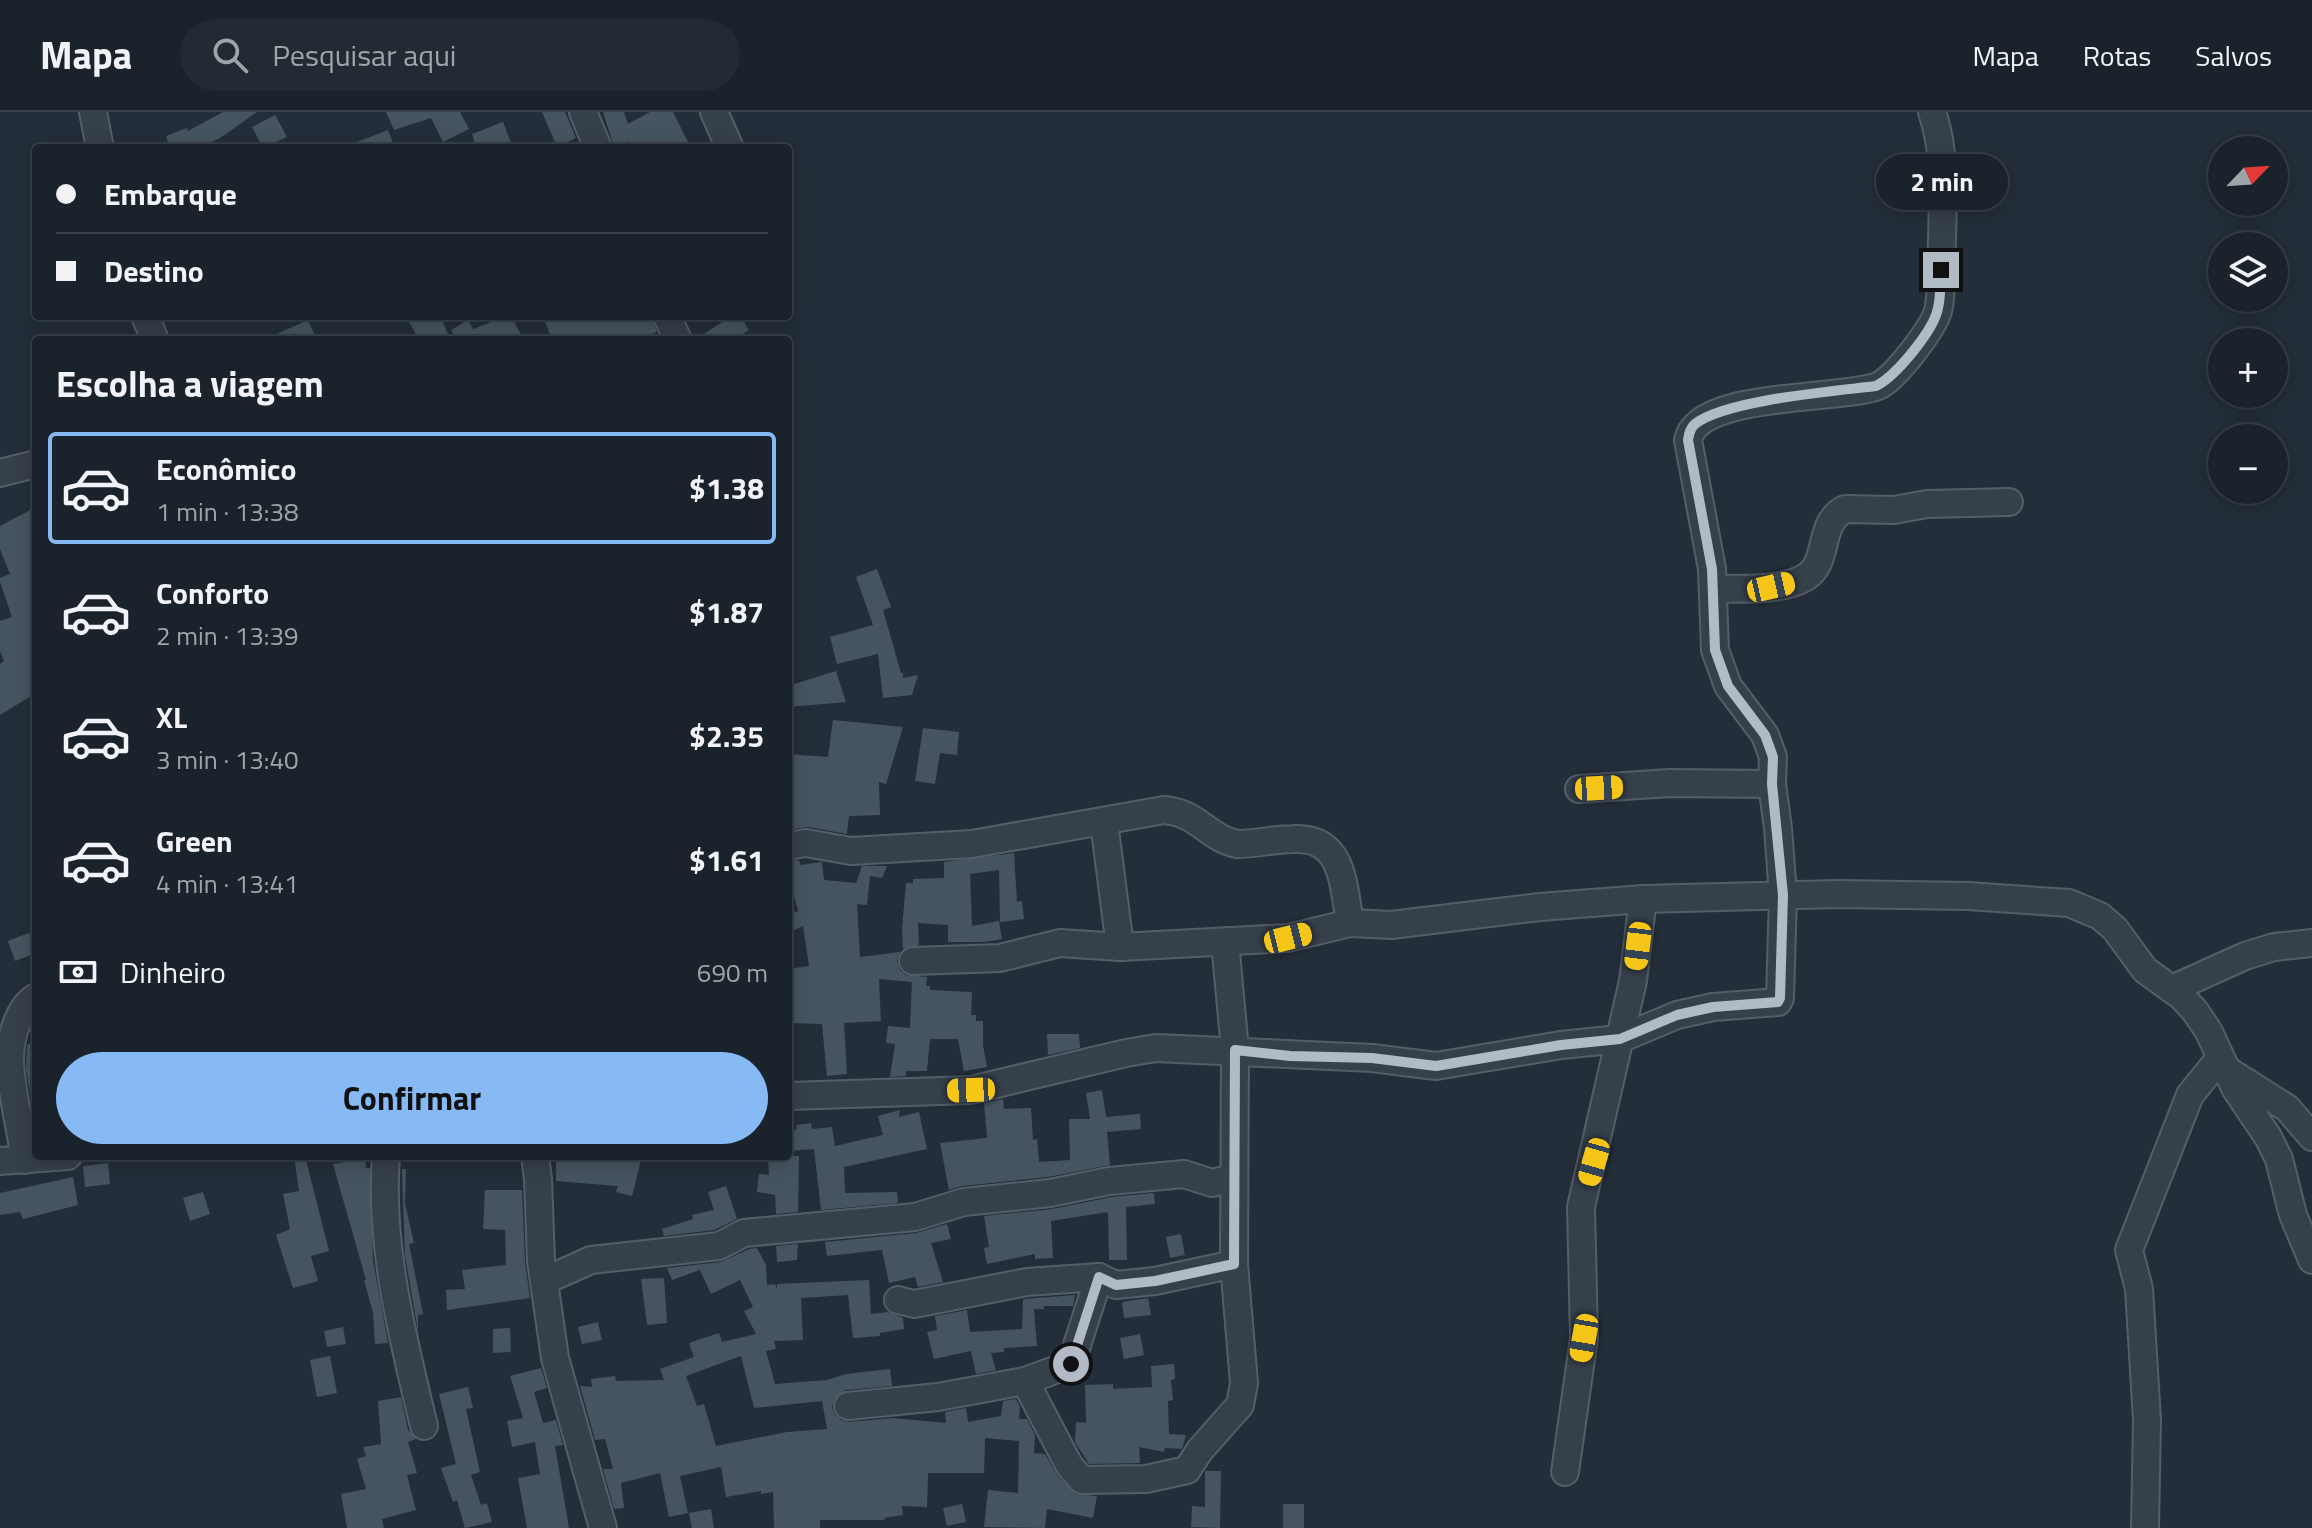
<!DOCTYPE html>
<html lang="pt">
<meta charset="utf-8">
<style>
body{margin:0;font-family:"Titillium Web",sans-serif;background:#232a34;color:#f1f3f6;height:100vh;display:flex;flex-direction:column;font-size:30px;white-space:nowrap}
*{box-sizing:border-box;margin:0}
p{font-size:26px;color:#9fa4a9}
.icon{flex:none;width:44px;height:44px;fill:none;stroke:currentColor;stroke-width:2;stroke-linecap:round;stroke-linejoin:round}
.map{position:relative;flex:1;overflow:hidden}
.panel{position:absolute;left:32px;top:224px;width:760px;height:824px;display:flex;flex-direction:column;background:#1a222c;border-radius:8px;box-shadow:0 4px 20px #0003,0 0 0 2px #383f48}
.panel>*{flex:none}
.hud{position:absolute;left:32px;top:32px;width:760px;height:176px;border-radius:8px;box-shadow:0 4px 20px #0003,0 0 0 2px #383f48;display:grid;align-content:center;height:176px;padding:0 24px;background:#1a222c}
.needle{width:52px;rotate:65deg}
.buttons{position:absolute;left:2208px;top:24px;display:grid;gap:16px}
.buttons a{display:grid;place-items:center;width:80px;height:80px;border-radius:50%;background:#1a222c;box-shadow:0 4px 20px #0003,0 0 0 2px #383f48;font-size:40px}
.end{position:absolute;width:36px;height:36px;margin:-18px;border:10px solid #b1bbc6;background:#111;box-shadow:0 0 0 4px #111}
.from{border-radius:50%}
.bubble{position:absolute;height:56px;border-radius:28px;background:#1a222c;box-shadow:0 4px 20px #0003,0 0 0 2px #383f48;font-size:26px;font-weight:700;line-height:56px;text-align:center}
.car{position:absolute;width:24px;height:48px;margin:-24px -12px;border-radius:10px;box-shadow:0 0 6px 2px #0007;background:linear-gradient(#f5c518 24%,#345 0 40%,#f5c518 0 76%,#345 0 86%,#f5c518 0)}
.hud b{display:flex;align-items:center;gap:28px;height:76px;font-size:30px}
.hud b+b{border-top:2px solid #383f48}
.hud i{width:20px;height:20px;background:#f1f3f6}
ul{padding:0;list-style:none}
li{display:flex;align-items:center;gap:24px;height:112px;margin:0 16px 12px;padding:0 8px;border:4px solid transparent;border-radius:8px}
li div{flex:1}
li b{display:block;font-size:30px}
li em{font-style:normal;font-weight:700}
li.current{border-color:#87baf5}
li>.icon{width:72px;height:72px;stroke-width:1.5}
h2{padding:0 24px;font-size:36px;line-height:96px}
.pay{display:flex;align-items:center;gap:20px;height:88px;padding:0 24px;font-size:30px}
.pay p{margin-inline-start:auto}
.action{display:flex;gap:16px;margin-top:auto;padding:16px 24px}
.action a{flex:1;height:92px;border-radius:48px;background:#87baf5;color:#111;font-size:32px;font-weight:700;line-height:92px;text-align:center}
header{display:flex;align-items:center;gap:48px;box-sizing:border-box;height:112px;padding:0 40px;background:#1a222c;border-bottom:2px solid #383f48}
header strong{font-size:38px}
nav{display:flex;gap:44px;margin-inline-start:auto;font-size:28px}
.search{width:560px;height:72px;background:#232a34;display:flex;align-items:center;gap:20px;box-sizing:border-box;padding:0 28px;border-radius:44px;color:#9fa4a9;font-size:30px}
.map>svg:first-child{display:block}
.building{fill:#465461;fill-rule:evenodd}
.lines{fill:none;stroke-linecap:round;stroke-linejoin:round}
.minor-casing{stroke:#545e68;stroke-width:30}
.minor{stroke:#36404b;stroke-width:26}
.route{stroke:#b1bbc6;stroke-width:10}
</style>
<header>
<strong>Mapa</strong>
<div class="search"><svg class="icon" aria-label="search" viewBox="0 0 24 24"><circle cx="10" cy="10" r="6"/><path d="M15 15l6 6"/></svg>Pesquisar aqui</div>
<nav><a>Mapa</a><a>Rotas</a><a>Salvos</a></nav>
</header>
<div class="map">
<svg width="2312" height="1416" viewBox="0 0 2312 1416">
<rect width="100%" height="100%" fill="#232e3a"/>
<g class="building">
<path d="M223,0H257L220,26L199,36H170L166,24L187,16L188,19Z"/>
<path d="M386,0H460L469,17L443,30L431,6L394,18Z"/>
<path d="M542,0H565L576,26L557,35Z"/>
<path d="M603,0H624L628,12L650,0H673L691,36H631L628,29L614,35Z"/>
<path d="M275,3L287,25L263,36L252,15Z"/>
<path d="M503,10L513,36H476L472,22Z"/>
<path d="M388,18L395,36H344V35Z"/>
<path d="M406,204H440L448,222L435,228H419Z"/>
<path d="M507,204H511L524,228H448L454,224L451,218L468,208L473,217Z"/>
<path d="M543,204H651L657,220L637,228H552Z"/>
<path d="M732,204H740L749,218L733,228H694Z"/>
<path d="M308,208L317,228H263Z"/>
<path d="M36,395V581L0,603V552L4,549L0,539V509L12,505L0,470V466L10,462L0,437V414Z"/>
<path d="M877,457L891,495L883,498L901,561H903V566L918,563L912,583L883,586L878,542L837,552L830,525L873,513L856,465Z"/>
<path d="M836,559L846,590L788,595V574Z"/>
<path d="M833,608L903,615L886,672L879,670L880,703L849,704L847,722L808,715L788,718V642L828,645Z"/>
<path d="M923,616L959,620L957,643L940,641L935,672L915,669Z"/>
<path d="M1014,741L1017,790L1022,789L1024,807L1000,810L999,758L970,762L972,814L999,809L1002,827L984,830H948V813L918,811L919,833L903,837L902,817L906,771H913V767L944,766V750Z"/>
<path d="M799,748L801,753L822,750L824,768L856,771L862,754H887L882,766L870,764L867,793L857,792L860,845L900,840L897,849L900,858L906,863L927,865L926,874H930V878L972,880L971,903H976V909H983V933L987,955L964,959L958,927H930L927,959H906V964L890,965L895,932L886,931L888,914L910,916L912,870L879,867L881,909L844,911L847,962L827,964L822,912L788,911L789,896H794L788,857L809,854L803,814L788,821V803L798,799L791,773L788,774V750Z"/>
<path d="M29,821L36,841L15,849L8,829Z"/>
<path d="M1047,922H1079L1080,936L1048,943Z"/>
<path d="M32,930L36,948V1017L26,957L27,933Z"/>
<path d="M1102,978L1106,1005L1140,1002L1141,1017L1107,1020L1110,1053L1048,1065L962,1074L949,1078L940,1031L987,1026L984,991L1003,987L1004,997L1031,996L1033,1028L1037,1027L1039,1050L1070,1048L1069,1007H1090L1086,981Z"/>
<path d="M900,998L899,1005L919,1000L927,1037L844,1055L845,1081L897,1080L898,1091L821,1098L814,1037L788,1039V1018H797L796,1013L811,1011L812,1017L832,1015L835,1034L883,1023L878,1004Z"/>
<path d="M294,1044H305L329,1139L311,1144L318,1169L293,1176L276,1123L290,1117L283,1082L299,1079Z"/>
<path d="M556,1044H580V1047L619,1049V1044H642L632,1084L616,1080L618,1074L556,1069Z"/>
<path d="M768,1044H799L798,1100L776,1102L775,1083L757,1080L759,1062L769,1063Z"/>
<path d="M365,1047L366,1056H370L373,1148L388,1231L375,1232L373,1201L364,1168H366L333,1052Z"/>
<path d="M108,1051L110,1072L85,1075L83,1054Z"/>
<path d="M402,1057H406L405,1092L414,1131L409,1132L423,1202L418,1203V1219L405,1144Z"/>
<path d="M73,1065L78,1093L23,1107L20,1100L0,1103V1081Z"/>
<path d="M726,1074L737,1107L714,1118L664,1124L662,1117L693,1107L692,1103L714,1098L708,1080Z"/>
<path d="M485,1078H522L525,1150L530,1186L447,1198L446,1178L465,1177L462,1158L506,1153L505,1118L483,1117Z"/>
<path d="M203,1080L210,1102L190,1109L183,1086Z"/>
<path d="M1154,1081L1155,1092L1126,1095L1127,1148H1109L1108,1100L1051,1109L1053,1146L1035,1147V1142L987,1152L984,1136L989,1135L984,1104L1052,1097L1111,1085Z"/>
<path d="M947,1112L951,1127L931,1131L943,1170L918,1175L915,1165L889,1171L882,1138L827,1144L825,1130L916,1121Z"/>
<path d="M1181,1122L1185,1143L1170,1146L1166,1125Z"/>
<path d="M798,1132L797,1148L777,1150L776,1134Z"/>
<path d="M757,1136L766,1153L767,1173L775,1172L777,1177V1172L869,1168L871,1202L888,1200L903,1206L904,1217L880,1221V1224L853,1226L848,1183L801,1186L803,1228L774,1229L776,1237L766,1239L775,1272L827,1268L846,1262L890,1257L892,1274L846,1278L834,1287L832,1295L835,1303L841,1308L849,1310L892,1306L946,1311L945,1300L966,1296L968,1310L1001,1304L1003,1289L1016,1287L1020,1295L1019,1307H1027L1035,1323L1034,1341L1045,1342L1057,1363L1075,1382L1097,1384L1093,1406L1047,1397L1045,1416L984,1415L988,1378L1018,1381L1019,1329L985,1326L984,1361H928L927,1395L902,1394L903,1403L884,1406L885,1408H820V1416H774L773,1380L761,1382V1379L726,1385L721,1355L680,1364L688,1401L669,1405L660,1361L621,1371L624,1396L614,1397L603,1357H613L605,1327L595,1328L580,1274L592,1275L591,1267L615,1264L616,1269L664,1268L660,1257L694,1245L689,1231L719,1221L722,1230L756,1222L744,1199L753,1195L740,1168L711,1182L700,1158L672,1168L667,1156L721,1150L749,1137ZM741,1244L754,1296L822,1289L827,1317L787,1320L716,1334L704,1292L697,1294L686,1264Z"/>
<path d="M664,1166L667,1211L647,1213L641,1167Z"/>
<path d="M1075,1183L1073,1194H1044V1197H1034L1037,1234L1004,1236V1240L991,1241L996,1258L976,1262L971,1239L934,1247L927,1220L937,1218L935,1204L967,1198L970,1220L1022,1217L1023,1187Z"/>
<path d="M1148,1186L1151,1203L1124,1206L1122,1190Z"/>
<path d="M598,1210L602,1228L582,1232L578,1215Z"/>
<path d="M343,1215L346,1232L327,1235L324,1219Z"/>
<path d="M510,1216L511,1240L493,1241V1217Z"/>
<path d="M1140,1222L1144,1243L1124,1247L1120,1226Z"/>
<path d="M330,1244L337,1281L317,1285L310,1248Z"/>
<path d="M1174,1252L1175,1267L1171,1268L1173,1288L1168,1289L1169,1322L1186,1323L1182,1337L1165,1336L1164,1340L1139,1335L1140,1351L1089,1352L1075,1330L1076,1310L1086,1311L1085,1273L1113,1272V1277L1152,1275L1151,1254Z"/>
<path d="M541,1256L547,1276L534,1280L543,1311L556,1308L563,1333L555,1334L569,1416H527L518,1366L540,1362L535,1330L512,1335L507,1309L523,1306L510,1264Z"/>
<path d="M468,1275L473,1296L466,1297L480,1360L471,1363L481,1393L487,1391L492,1410L465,1416L457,1388L453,1390L441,1356L456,1352L439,1282Z"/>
<path d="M401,1285L408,1318L416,1327L408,1330L417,1361L407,1363L416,1398L382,1407L384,1416H347L341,1382L366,1377L357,1347L366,1344L363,1335L381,1332L378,1289Z"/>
<path d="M1205,1359H1221L1220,1416L1191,1415L1192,1394L1205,1395Z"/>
<path d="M962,1392L966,1410L947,1414L943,1396Z"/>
<rect x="1283" y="1392" width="21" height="24"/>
<path d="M711,1397L714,1416H692L689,1401Z"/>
</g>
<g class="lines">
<defs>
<g id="minor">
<path d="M93,0L100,36"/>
<path d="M583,0L598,36"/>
<path d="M714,0L730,36"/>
<path d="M145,204L155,228"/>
<path d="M667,204L678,228"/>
<path d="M0,361L36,352"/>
<path d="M1714,477C1742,476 1781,480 1806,465C1830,450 1817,411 1845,397L1894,398L1927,392L2009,390"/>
<path d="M1579,677L1670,671L1772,672"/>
<path d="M1104,710L1120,835"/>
<path d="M788,734L806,731L851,739L972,732L1164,698C1199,701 1206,725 1237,732C1256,732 1275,727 1294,727C1344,725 1343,773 1350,811"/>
<path d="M913,849L1000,846L1060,831L1120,835L1288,826L1350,811L1391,813L1540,795L1643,787L1839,782L1968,784L2069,791L2100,804L2115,817L2145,858L2181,884L2195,899L2209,920L2235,976L2268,1025L2279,1047L2293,1103L2312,1148"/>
<path d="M2172,877L2245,844L2274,835L2312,831"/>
<path d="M2227,958L2287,996L2312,1025"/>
<path d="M788,984L971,978L1126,941L1156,936L1372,946L1436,954L1561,933L1620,927L1677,903L1713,895L1778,890L1780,886L1783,783L1778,716L1772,672L1773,645L1765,623L1728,574L1715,538L1712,457L1688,328C1698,279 1839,289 1878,274C1895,267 1933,216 1938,199C1943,176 1941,149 1942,126C1943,83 1946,41 1932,0"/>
<path d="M386,1044C379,1134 403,1227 424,1314"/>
<path d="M535,1044L538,1067L541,1149L555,1246L603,1416"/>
<path d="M25,1048C21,1019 10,975 10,947C10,927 18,895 36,885"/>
<path d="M0,1049L68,1044"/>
<path d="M544,1169L591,1148L719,1134L744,1121L915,1105L964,1090L1050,1081L1109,1069L1184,1062L1212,1071L1234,1066"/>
<path d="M898,1188L914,1192L1027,1170L1099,1165L1116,1173L1155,1169L1234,1152"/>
<path d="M1025,1269L1069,1353L1082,1368L1146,1367L1187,1358L1200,1338L1240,1293L1244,1271L1234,1152L1235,938L1225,830"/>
<path d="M848,1294L938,1285L1025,1269L1071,1252L1099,1165"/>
<path d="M1565,1360L1584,1226L1581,1095L1633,869L1643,787"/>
<path d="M2145,1416L2147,1308L2139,1177L2129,1138L2190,983L2220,946"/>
</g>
</defs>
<use href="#minor" class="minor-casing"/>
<use href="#minor" class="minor"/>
</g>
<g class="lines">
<path class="route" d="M1071,1252L1099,1165L1116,1173L1155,1169L1234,1152L1235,938L1290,944L1372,946L1436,954L1561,933L1620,927L1677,903L1713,895L1778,890L1780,886L1783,783L1772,672L1773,645L1765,623L1728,574L1715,538L1712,457L1688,328C1689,322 1690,316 1695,312C1725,288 1836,279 1876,274C1896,264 1934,218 1938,196C1941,184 1940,170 1941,158"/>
</g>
</svg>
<div class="buttons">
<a><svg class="needle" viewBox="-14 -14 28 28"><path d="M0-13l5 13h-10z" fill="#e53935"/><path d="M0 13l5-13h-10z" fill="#9fa4a9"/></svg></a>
<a><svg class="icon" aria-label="layers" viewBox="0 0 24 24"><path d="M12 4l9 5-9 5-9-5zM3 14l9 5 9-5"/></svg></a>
<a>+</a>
<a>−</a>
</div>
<i class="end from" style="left:1071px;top:1252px"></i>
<i class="end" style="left:1941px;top:158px"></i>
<div class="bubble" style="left:1876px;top:42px;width:132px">2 min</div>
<i class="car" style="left:1771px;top:475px;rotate:77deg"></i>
<i class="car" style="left:1599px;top:676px;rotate:87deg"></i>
<i class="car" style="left:1288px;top:826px;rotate:76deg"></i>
<i class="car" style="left:1638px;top:834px;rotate:187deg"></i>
<i class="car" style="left:971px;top:978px;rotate:268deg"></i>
<i class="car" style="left:1594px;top:1050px;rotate:196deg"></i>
<i class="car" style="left:1584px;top:1226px;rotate:190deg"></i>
<div class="hud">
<b><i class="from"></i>Embarque</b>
<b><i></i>Destino</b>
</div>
<section class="panel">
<h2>Escolha a viagem</h2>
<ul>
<li class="current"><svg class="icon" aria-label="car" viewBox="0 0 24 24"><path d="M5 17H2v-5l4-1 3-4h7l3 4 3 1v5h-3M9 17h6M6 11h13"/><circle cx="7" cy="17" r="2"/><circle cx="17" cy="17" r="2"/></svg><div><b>Econômico</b><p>1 min · 13:38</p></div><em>$1.38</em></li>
<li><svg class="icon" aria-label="car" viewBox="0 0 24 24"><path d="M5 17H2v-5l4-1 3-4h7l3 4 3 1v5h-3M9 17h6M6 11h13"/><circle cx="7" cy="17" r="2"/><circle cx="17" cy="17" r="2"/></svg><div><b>Conforto</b><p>2 min · 13:39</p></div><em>$1.87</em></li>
<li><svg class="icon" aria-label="car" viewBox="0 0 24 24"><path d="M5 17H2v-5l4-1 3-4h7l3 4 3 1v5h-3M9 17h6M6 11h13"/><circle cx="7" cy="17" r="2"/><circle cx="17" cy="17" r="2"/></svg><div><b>XL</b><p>3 min · 13:40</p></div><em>$2.35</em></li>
<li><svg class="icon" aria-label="car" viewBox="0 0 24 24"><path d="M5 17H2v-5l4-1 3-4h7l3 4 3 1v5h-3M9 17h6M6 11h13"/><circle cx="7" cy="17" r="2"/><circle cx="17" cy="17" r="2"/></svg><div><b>Green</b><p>4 min · 13:41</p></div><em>$1.61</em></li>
</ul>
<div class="pay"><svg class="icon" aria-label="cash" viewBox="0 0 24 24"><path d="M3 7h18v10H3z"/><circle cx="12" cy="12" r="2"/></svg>Dinheiro<p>690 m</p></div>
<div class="action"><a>Confirmar</a></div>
</section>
</div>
